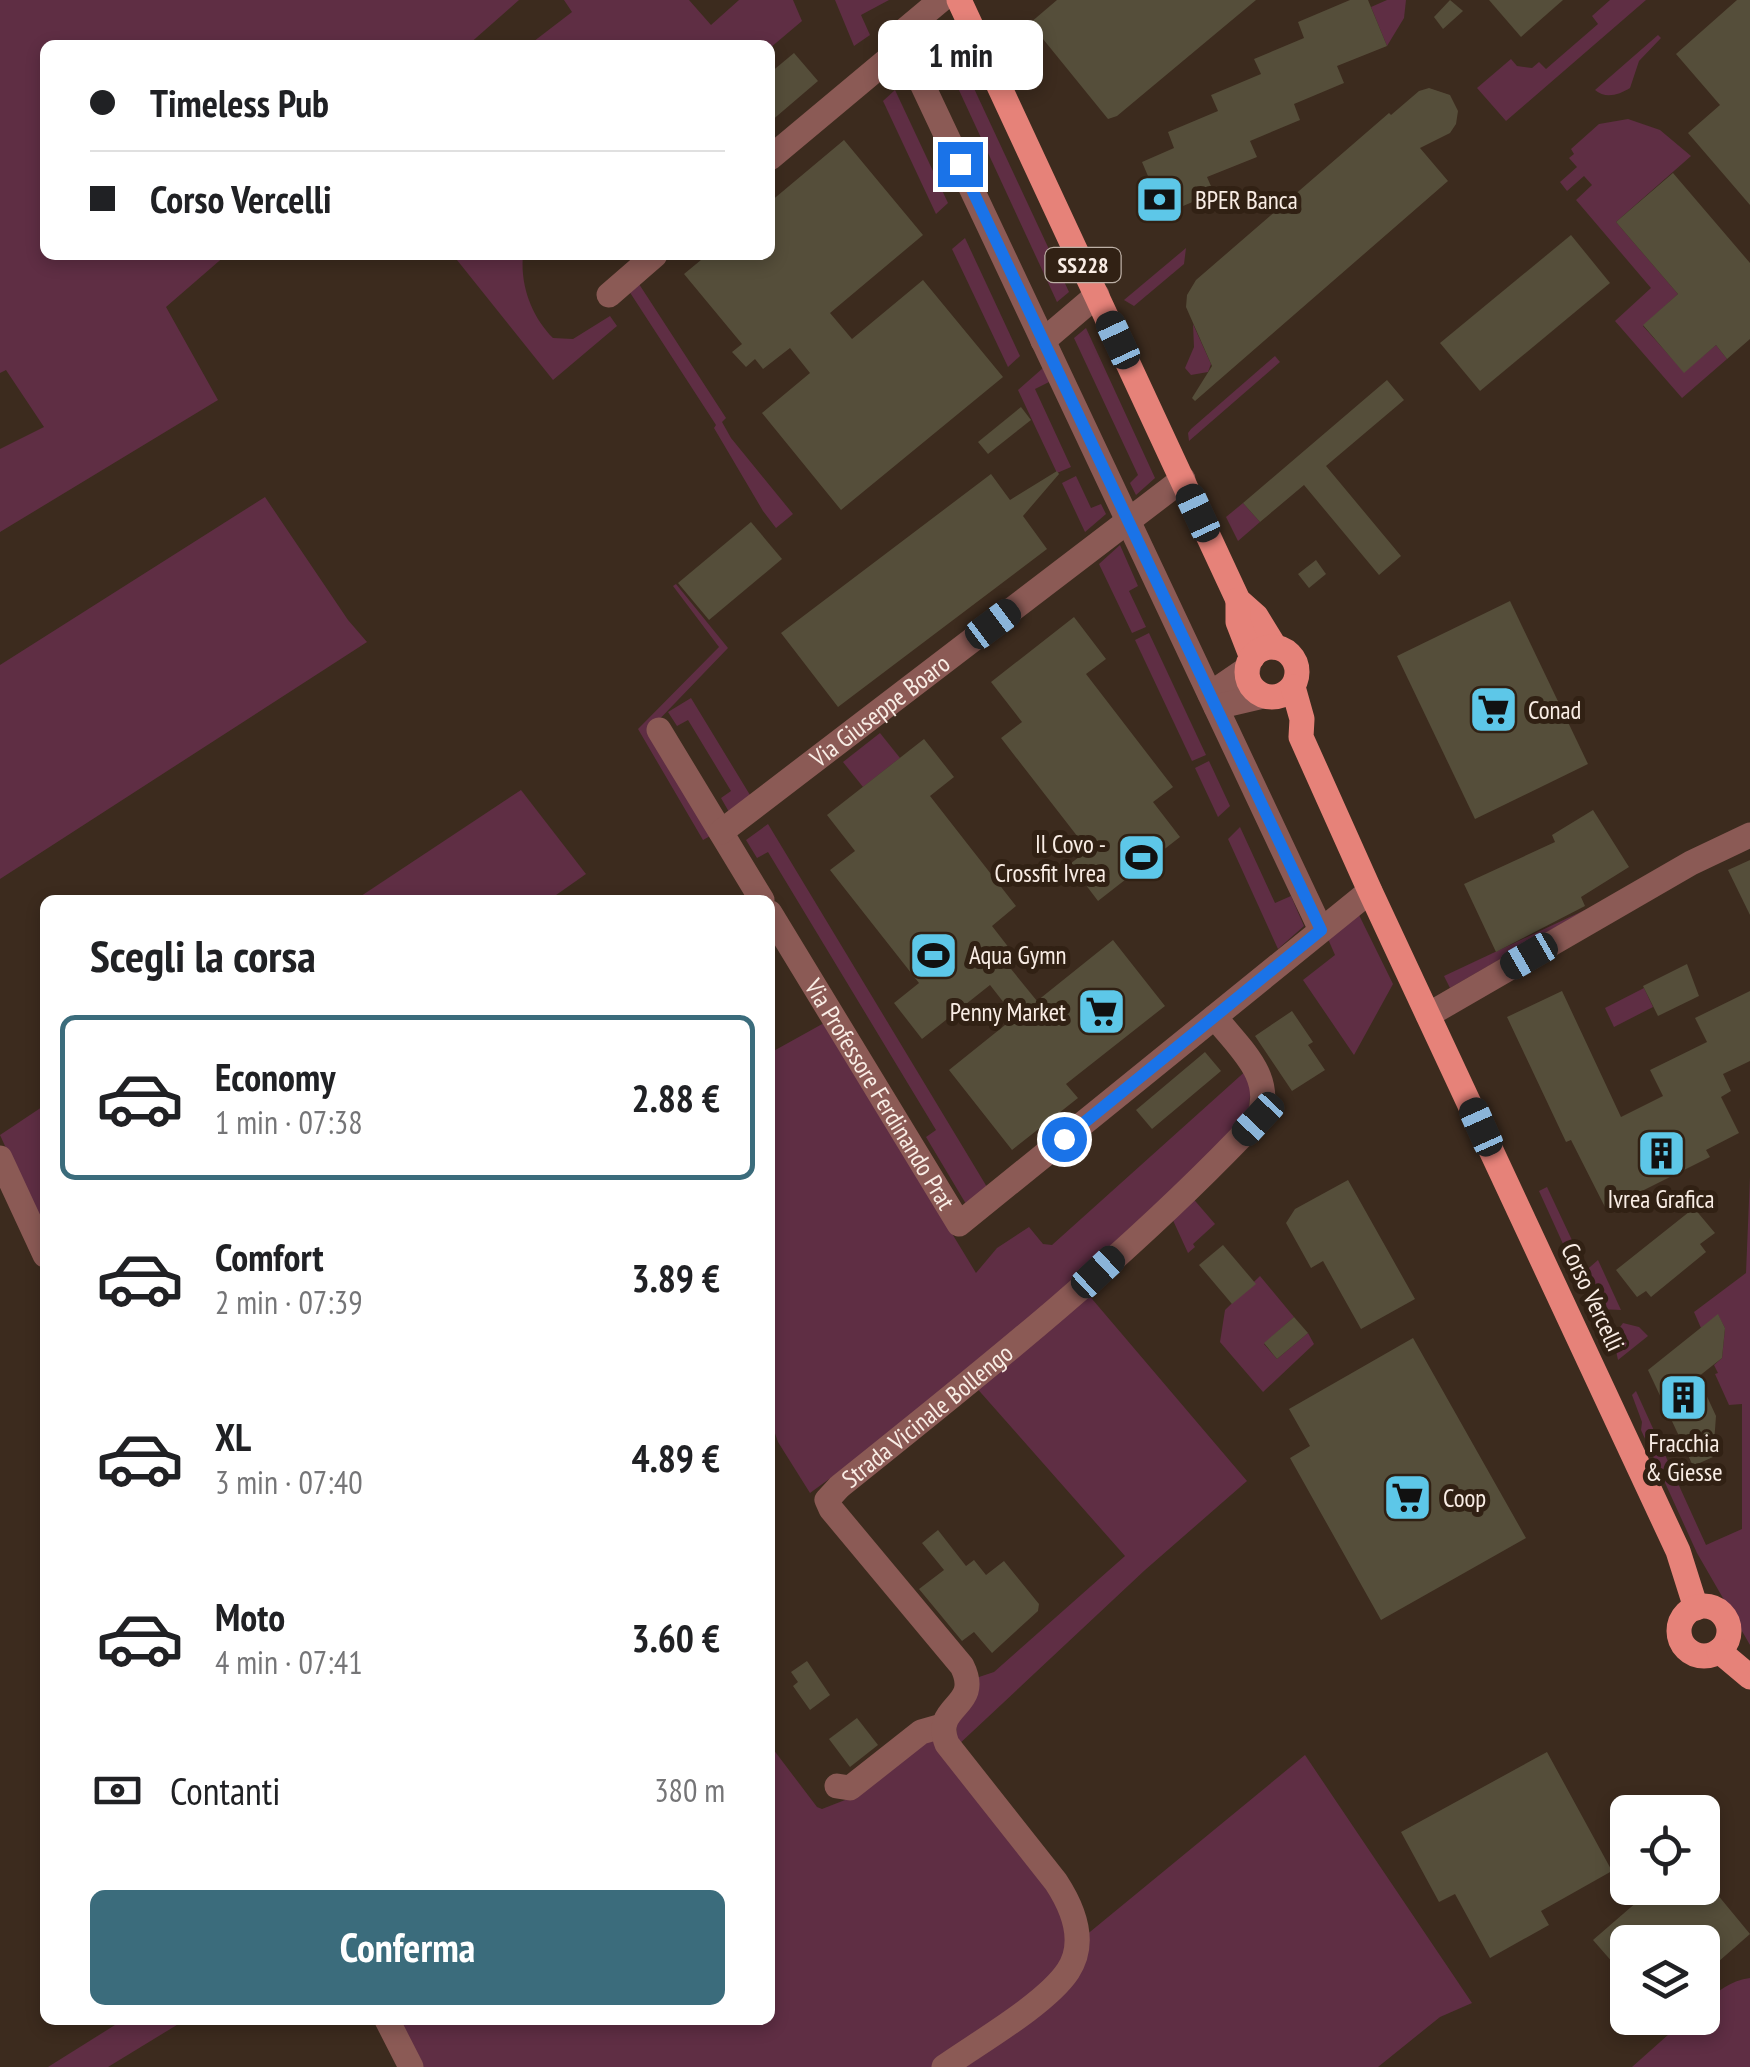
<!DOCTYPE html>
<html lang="it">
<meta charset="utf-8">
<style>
body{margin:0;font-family:"PT Sans Narrow",sans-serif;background:#f2f2f2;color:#202124;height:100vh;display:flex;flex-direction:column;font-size:38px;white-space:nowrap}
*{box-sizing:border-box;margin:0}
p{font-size:32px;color:#757577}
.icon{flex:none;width:55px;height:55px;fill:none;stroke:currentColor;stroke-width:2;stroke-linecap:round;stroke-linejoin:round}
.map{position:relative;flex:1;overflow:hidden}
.side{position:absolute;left:40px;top:895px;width:735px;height:1130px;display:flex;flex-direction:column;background:#fff;border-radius:15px;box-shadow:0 5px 15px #0003}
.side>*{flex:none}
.hud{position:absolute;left:40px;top:40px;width:735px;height:220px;border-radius:15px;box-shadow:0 5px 15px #0003;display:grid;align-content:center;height:220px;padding:0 50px;background:#fff}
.fabs{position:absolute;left:1610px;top:1795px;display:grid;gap:20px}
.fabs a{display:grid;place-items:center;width:110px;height:110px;border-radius:15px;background:#fff;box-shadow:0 5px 15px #0003;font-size:50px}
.end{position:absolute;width:45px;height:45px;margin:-22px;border:12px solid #1a73e8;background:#fff;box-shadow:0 0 0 5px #fff}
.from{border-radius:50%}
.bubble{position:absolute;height:70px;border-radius:15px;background:#fff;box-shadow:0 5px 15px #0003;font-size:32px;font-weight:700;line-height:70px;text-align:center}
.car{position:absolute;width:30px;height:60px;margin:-30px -15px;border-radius:12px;box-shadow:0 0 8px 2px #0007;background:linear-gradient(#222 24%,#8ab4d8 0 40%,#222 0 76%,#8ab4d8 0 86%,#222 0)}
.hud b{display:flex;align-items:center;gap:35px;height:95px;font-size:38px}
.hud b+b{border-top:2px solid #e0e0e0}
.hud i{width:25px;height:25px;background:#202124}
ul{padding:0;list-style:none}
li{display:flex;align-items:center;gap:30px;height:165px;margin:0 20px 15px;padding:0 30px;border:5px solid transparent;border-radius:15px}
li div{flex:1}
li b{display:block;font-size:38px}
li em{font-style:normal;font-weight:700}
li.on{border-color:#3b6c7c}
li>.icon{width:90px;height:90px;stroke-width:1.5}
h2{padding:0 50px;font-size:45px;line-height:120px}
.pay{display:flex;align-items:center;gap:25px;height:110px;padding:0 50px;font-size:38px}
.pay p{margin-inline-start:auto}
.cta{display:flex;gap:20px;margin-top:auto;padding:20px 50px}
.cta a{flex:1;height:115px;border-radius:15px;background:#3b6c7c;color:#fff;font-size:40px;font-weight:700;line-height:115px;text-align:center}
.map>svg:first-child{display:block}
.green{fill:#5f2e44}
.building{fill:#554e3a}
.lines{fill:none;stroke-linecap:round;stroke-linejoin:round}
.minor{stroke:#8b5a55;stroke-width:25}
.major{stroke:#e68279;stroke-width:25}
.route{stroke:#1a73e8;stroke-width:12}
.labels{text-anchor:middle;stroke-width:10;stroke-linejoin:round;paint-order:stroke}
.shield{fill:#312114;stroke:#bdb0a6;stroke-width:2.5}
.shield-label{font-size:22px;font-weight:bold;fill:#f9ede5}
.poi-label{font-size:25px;fill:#f9ede5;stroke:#312114;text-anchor:start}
.street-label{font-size:25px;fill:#f9ede5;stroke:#312114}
</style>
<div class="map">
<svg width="1750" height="2067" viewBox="0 0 1750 2067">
<rect width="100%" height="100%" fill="#3c2b1e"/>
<g class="green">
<path d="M0,0H519L468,45H45V255H226L166,307L218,400L0,532V449L44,427L6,370L0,373Z"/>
<path d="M564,0H689L711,25L739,0H793L802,21L770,48V45H529L572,12Z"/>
<path d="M835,0H889L861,15L870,35L854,46Z"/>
<path d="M1387,0H1406L1404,18L1387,46L1371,7Z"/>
<path d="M1610,0H1646L1506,121L1477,88L1511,59L1517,66L1532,68L1539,62L1546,69L1598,24L1592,16Z"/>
<path d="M1658,35L1661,38L1639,61L1630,88C1619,95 1605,99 1595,90Z"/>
<path d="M950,37L1069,292L1057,302L939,47Z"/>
<path d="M895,90L948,203L936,214L883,101Z"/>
<path d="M1628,119L1660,130L1691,156L1616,222L1678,294L1643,326L1684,372L1716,345L1727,359L1682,398L1615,321L1651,288L1576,200L1592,185L1584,176L1567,191L1560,182L1577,167L1569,158L1574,154L1571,149L1599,124Z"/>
<path d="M965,238L1020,356L1008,367L952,249Z"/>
<path d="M1186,248L1184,264L1134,306L1124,300Z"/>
<path d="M453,255H523C520,286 532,317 553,338L573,339L610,316L617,326L553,380Z"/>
<path d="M639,284L726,418L722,422L731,438L793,514L776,528L763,511L714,428L716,425L629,291Z"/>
<path d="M1193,324L1211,364L1208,372L1191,375L1185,368L1194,347Z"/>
<path d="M1086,328L1155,478L1136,495L1130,483L1138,475L1074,338Z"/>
<path d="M1275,356L1280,362L1189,441L1188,433L1191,429Z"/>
<path d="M1043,368L1049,382L1035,389L1071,467L1057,473L1018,390Z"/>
<path d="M1076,476L1091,508L1101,504L1106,514L1085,532L1062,483Z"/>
<path d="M265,497L348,620L367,642L0,879V665Z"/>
<path d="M1243,503L1260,522L1238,541L1226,517Z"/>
<path d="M1120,545L1138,586L1129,591L1146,627L1132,633L1099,564Z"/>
<path d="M676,584L728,648L650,729L712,835L703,840L638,729L719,647L673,586Z"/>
<path d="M1149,633L1206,755L1192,761L1135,640Z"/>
<path d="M691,698L750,795L729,812L721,798L731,791L688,720L677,726L668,712Z"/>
<path d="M880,733L900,758L863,787L843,762Z"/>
<path d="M1209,761L1230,806L1218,817L1195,768Z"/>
<path d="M521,790L586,874L549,900H355Z"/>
<path d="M768,824L990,1192L969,1209L926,1137L936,1130L768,852L757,858L746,840Z"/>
<path d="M1240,827L1275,903L1291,896L1304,926L1278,949L1228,839Z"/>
<path d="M1587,909L1450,988L1444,976Z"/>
<path d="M1359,915L1393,984L1354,1055L1303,980L1335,955L1328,939Z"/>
<path d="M1644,988L1653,1007L1614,1027L1605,1008Z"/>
<path d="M824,1023L976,1273L997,1248L1029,1227L1043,1244L1052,1245L1249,1068L1252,1072L1248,1121L954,1388L810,1493L778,1442L770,1419V1053Z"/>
<path d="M45,1105V1234L0,1135Z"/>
<path d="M1750,1176V1645L1697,1553L1641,1430L1642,1422L1632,1395L1636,1391L1706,1545L1742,1529V1404L1729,1405L1715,1374L1718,1373L1714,1365L1722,1358L1725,1328L1718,1315L1701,1328L1694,1312L1746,1273Z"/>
<path d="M1547,1187L1578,1253L1575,1257H1569L1539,1191Z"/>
<path d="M1190,1195L1215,1224L1193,1244L1195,1247L1188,1253L1171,1216Z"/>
<path d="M1598,1260L1621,1310L1600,1309L1589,1301L1582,1285V1274Z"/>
<path d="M1260,1276L1294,1317L1264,1344L1277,1359L1308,1333L1314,1344L1263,1392L1220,1342L1225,1310Z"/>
<path d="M1087,1293L1247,1481L1145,1570L957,1746L956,1718L979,1677L994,1672L1125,1556L974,1385Z"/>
<path d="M1623,1323L1639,1327L1648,1336L1618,1360L1613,1337Z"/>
<path d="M931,1734L1067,1909L1065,1968L935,2067H418L395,2020H770V1745L817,1807L822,1809L845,1800Z"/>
<path d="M1305,1755L1472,2003L1440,2017L1378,2067H959L1054,2000L1085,1936Z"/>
<path d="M1750,1978V2067H1632L1687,2018H1702L1703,2004C1717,1992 1731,1980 1750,1978Z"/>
<path d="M123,2020H185L108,2067H48Z"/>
</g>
<g class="building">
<path d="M1057,0H1256L1117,116L1108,119L1030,23Z"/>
<path d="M1350,0H1368L1387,46L1337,66L1344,83L1294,104L1300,120L1250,141L1257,157L1207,177L1214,193L1164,214L1142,162L1174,148L1168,132L1218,111L1211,95L1261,74L1254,59L1304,38L1298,22Z"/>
<path d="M1450,0L1463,11L1443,29L1434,17Z"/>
<path d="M1489,0H1563L1521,37Z"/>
<path d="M1737,0H1750V205L1688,133L1720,105L1676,54Z"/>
<path d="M794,53L818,81L770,122V73Z"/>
<path d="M1429,88L1450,95L1458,111L1456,124L1450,133L1420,148L1448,181L1195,401L1192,398L1212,366L1186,307L1187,295L1196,280L1389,113L1391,115L1419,91Z"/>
<path d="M844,140L923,235L830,313L852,339L923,280L1003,377L841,510L762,413L810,373L790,348L763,369L755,359L746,367L732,352L742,344L684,274L707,255H770V202Z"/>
<path d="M1673,173L1750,263V339L1727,359L1716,345L1684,373L1643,325L1678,294L1616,222Z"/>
<path d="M1571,235L1610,283L1480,391L1440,343Z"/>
<path d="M1387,380L1404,400L1326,466L1401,556L1379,575L1304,485L1260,522L1243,503Z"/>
<path d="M1021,407L1031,420L988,454L978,442Z"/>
<path d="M1057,471L1059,474L1023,516L1047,549L838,707L781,633L991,474L1010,500Z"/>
<path d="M751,522L782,559L709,620L678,583Z"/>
<path d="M1316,560L1326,574L1309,588L1298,574Z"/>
<path d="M1510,601L1588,764L1475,819L1397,656Z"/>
<path d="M1074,617L1106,659L1086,674L1173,787L1153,802L1180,837L1098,901L1070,864L1088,850L1001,738L1022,722L991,682Z"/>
<path d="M924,739L954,777L930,796L1016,906L992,926L1020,962L1011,969L1037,1001L1113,940L1165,1006L1066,1084L1078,1098L1012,1150L949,1070L1015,1017L990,985L922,1039L894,1003L919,983L830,870L855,851L827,815Z"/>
<path d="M1593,810L1629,867L1581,897L1585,906L1496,952L1464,884L1555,842L1552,835Z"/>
<path d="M1750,860V915L1728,870Z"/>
<path d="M1687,964L1699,996L1658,1016L1643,986Z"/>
<path d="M1562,991L1621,1117L1663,1096L1650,1070L1707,1042L1695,1018L1750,991V1061L1723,1074L1731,1091L1721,1097L1739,1133L1706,1150L1710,1157L1606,1209L1571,1140L1566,1142L1507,1017Z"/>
<path d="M1292,1011L1313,1042L1308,1045L1325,1070L1292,1091L1255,1036Z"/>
<path d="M1205,1052L1221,1071L1152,1129L1136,1110Z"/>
<path d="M1348,1180L1415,1299L1361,1329L1323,1261L1311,1268L1286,1223L1295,1209Z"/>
<path d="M1694,1208L1715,1233L1700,1244L1706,1252L1651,1297L1646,1291L1637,1297L1616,1270Z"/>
<path d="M1223,1245L1256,1284L1232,1304L1199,1265Z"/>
<path d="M1718,1314L1725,1328L1722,1358L1698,1377L1716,1416L1713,1457L1693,1466L1648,1370Z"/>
<path d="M1294,1317L1308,1333L1277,1359L1264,1343Z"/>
<path d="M1413,1338L1526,1538L1381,1620L1290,1458L1310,1446L1289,1409Z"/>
<path d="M938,1530L966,1566L974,1560L986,1575L1004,1561L1039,1604L1038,1611L992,1653L974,1632L962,1641L919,1589L944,1570L922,1543Z"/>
<path d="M807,1661L830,1695L810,1710L793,1686L798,1682L791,1672Z"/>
<path d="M857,1718L878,1745L850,1767L829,1739Z"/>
<path d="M1547,1752L1612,1871L1541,1911L1549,1925L1490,1958L1455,1894L1439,1902L1401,1832Z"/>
<path d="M1653,1888H1712L1750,1934L1702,1976V1942H1628V1980L1593,1940Z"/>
</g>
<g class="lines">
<g class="minor">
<path d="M941,0L899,35L1321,930"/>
<path d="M770,158L904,46"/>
<path d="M609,295L655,255"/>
<path d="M1043,341L1097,295"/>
<path d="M1210,694L1248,668"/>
<path d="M1216,707L1263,696"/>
<path d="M659,730L762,900"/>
<path id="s1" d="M721,832L1183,479"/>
<path id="s2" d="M770,913L959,1224L1370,891"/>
<path d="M1428,1015L1691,863L1750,835"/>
<path d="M0,1158L45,1255"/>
<path d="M837,1786L850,1788L921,1732L942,1726"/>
<path d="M387,2020L411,2067"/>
<path id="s3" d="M944,2067C978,2043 1046,2004 1068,1971C1087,1942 1073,1908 1056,1882L947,1744C931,1704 983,1708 962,1666L831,1509L827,1500L839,1487C984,1371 1130,1255 1258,1119C1276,1077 1239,1048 1215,1017"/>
</g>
<g class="major">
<path d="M959,0L1238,600L1256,616L1275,647"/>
<path d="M1238,600V622L1252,658"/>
<circle cx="1272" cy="672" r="25"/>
<path d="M1293,687L1302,719L1301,737L1370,891L1678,1551L1696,1608"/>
<circle cx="1704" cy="1631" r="25"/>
<path d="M1719,1651L1750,1677"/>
</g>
</g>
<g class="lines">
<path class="route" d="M960,164L1321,930L1064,1139"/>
</g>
<defs>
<symbol id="bank-square" viewBox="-11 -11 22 22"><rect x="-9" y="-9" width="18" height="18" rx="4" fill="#5dc7e8" stroke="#312114"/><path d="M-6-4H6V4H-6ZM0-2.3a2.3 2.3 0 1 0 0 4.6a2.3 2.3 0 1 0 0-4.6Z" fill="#111"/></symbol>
<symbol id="supermarket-square" viewBox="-11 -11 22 22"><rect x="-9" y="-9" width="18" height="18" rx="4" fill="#5dc7e8" stroke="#312114"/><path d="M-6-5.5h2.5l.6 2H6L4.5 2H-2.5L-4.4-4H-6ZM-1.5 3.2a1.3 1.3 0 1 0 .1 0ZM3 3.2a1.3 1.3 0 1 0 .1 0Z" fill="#111"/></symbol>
<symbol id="stadium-square" viewBox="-11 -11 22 22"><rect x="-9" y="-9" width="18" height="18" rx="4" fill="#5dc7e8" stroke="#312114"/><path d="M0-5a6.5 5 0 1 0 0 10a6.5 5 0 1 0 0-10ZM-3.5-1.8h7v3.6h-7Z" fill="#111"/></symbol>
<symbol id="building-square" viewBox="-11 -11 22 22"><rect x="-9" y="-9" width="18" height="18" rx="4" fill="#5dc7e8" stroke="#312114"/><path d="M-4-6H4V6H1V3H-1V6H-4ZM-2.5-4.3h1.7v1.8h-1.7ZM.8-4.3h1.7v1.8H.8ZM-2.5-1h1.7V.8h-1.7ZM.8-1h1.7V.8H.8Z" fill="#111"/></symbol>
</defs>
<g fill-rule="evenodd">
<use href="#bank-square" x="1132" y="172" width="55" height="55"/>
<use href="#supermarket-square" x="1466" y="682" width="55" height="55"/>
<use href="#stadium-square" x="1114" y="830" width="55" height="55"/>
<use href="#stadium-square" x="906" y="928" width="55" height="55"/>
<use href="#supermarket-square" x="1074" y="984" width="55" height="55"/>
<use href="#building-square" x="1634" y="1126" width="55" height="55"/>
<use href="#building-square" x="1656" y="1370" width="55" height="55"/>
<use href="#supermarket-square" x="1380" y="1470" width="55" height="55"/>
</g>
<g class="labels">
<rect class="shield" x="1045.5" y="248" width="75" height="34" rx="8"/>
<g class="shield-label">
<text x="1083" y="273">SS228</text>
</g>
<g class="poi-label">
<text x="1195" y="209">BPER Banca</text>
<text x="1528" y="719">Conad</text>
<text x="1106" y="853" text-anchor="end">Il Covo -<tspan x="1106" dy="29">Crossfit Ivrea</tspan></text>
<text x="969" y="964">Aqua Gymn</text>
<text x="1066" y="1021" text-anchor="end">Penny Market</text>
<text x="1661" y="1208" text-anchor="middle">Ivrea Grafica</text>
<text x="1684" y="1452" text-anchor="middle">Fracchia<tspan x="1684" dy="29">&amp; Giesse</tspan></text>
<text x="1443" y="1507">Coop</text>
</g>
<g class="street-label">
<text dy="9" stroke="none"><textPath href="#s1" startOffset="200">Via Giuseppe Boaro</textPath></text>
<text dy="9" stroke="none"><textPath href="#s2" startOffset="212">Via Professore Ferdinando Prat</textPath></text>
<text transform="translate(1593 1297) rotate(65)" y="9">Corso Vercelli</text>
<text dy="9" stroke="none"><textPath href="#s3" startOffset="860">Strada Vicinale Bollengo</textPath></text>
</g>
</g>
</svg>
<div class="fabs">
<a><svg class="icon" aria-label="locate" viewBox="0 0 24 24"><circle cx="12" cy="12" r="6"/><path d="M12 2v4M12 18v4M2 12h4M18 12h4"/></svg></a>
<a><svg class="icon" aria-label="layers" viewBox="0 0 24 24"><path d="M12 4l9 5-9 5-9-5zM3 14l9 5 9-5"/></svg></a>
</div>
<i class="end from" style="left:1064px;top:1139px"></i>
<i class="end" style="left:960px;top:164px"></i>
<div class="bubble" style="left:878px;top:20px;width:165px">1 min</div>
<i class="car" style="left:1118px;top:340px;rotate:335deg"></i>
<i class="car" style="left:1198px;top:513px;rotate:335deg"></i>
<i class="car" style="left:993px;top:624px;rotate:53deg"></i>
<i class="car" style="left:1529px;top:956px;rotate:240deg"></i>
<i class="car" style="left:1258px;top:1119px;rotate:223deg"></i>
<i class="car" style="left:1481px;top:1127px;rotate:336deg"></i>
<i class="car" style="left:1098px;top:1272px;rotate:47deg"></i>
<div class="hud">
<b><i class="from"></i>Timeless Pub</b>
<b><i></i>Corso Vercelli</b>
</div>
<section class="side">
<h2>Scegli la corsa</h2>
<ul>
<li class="on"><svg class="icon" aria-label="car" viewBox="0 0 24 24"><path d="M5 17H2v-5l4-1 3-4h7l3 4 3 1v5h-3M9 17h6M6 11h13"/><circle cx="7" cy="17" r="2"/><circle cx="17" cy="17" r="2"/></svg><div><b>Economy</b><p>1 min · 07:38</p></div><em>2.88 €</em></li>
<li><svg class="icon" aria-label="car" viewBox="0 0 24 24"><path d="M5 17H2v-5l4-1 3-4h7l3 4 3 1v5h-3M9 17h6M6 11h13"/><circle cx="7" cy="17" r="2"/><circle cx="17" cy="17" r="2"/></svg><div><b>Comfort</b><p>2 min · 07:39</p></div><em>3.89 €</em></li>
<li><svg class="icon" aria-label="car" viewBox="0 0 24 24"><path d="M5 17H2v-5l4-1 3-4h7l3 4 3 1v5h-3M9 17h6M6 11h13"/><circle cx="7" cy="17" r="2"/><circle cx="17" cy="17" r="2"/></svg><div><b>XL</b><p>3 min · 07:40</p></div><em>4.89 €</em></li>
<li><svg class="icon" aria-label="car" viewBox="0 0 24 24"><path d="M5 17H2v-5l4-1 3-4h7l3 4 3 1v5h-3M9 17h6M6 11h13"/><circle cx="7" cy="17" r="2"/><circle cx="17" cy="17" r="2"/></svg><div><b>Moto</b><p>4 min · 07:41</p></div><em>3.60 €</em></li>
</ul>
<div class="pay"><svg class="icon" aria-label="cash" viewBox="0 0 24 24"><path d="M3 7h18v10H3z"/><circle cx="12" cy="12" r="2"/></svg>Contanti<p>380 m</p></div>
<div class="cta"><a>Conferma</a></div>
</section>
</div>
